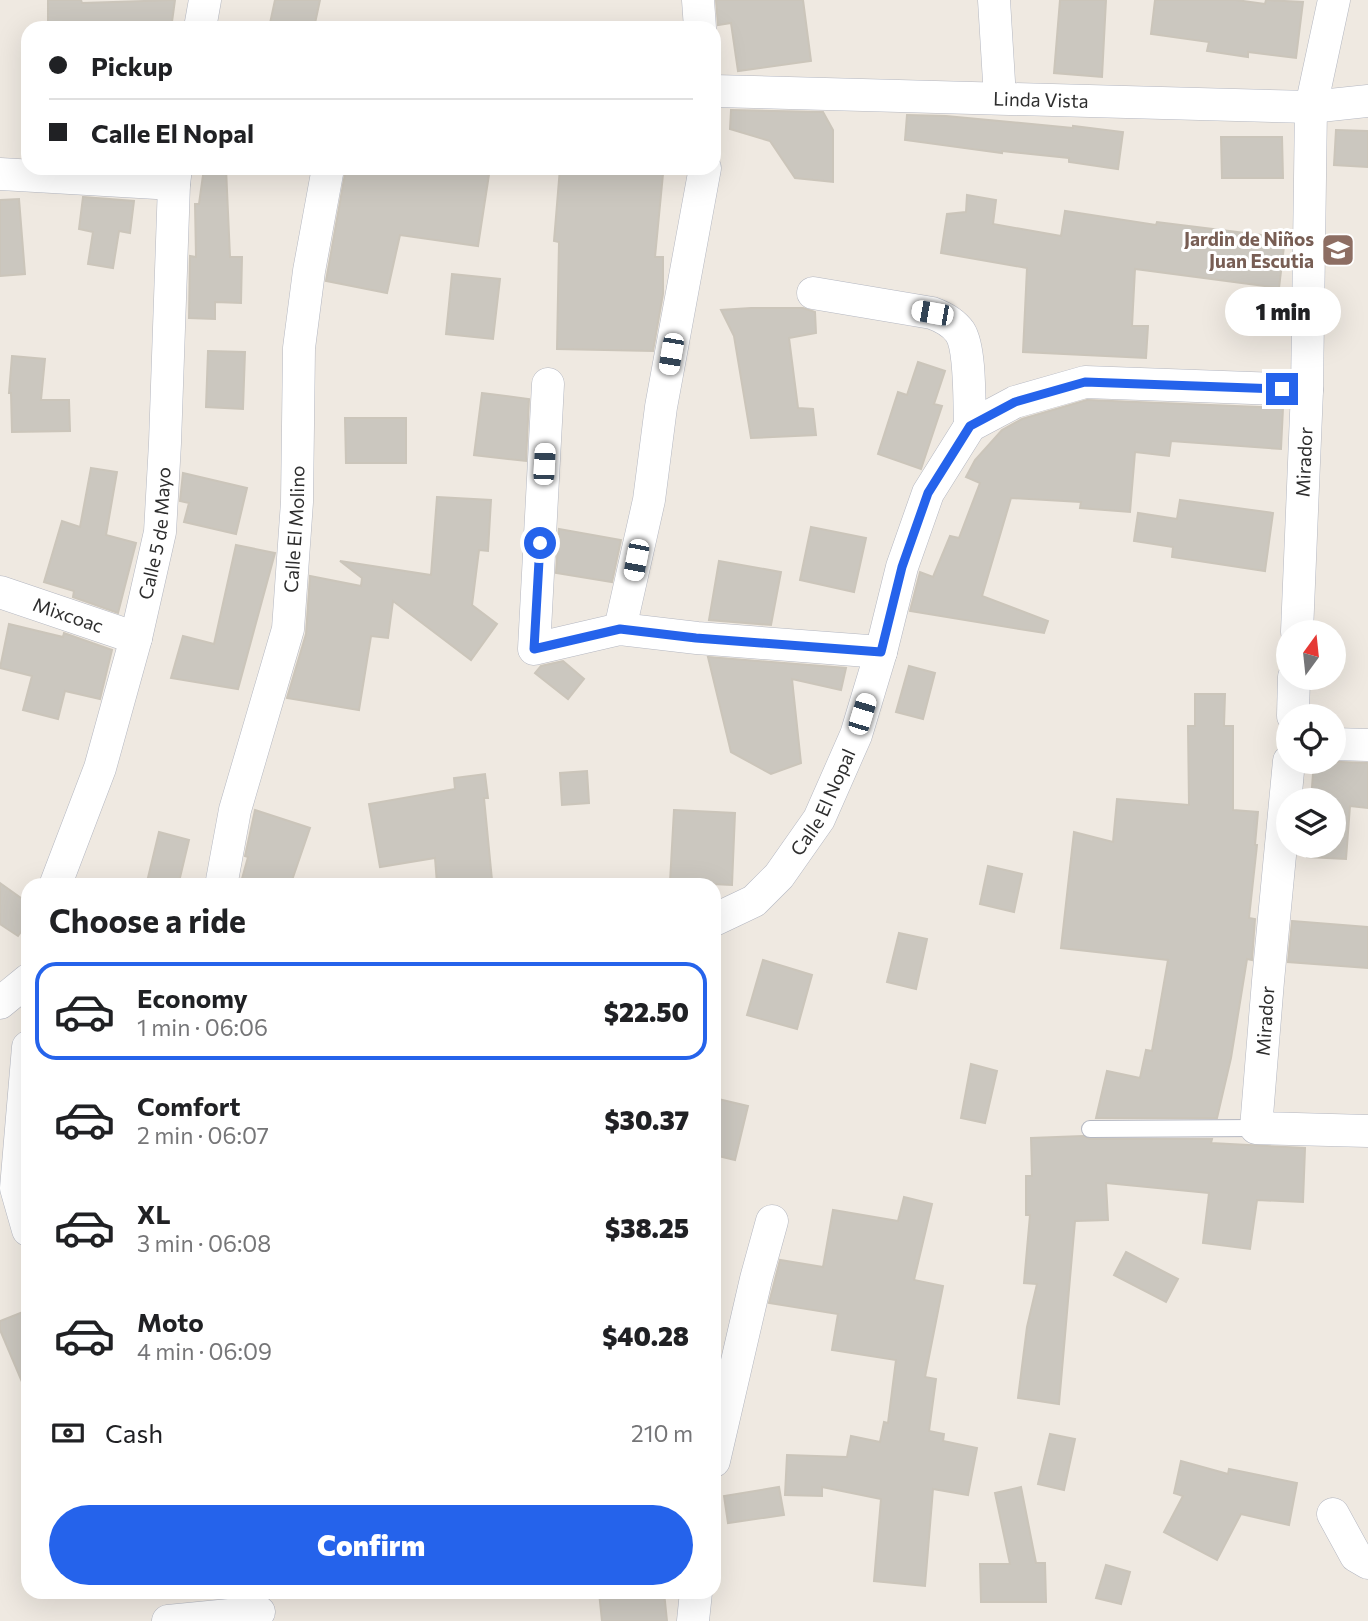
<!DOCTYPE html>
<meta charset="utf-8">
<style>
body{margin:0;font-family:Commissioner,sans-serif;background:#f2f2f2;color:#202124;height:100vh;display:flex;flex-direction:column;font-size:26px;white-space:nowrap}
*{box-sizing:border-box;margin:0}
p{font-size:23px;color:#757577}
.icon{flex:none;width:38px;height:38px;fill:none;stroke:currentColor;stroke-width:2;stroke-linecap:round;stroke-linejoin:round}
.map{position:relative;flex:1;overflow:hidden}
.panel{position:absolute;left:21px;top:878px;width:700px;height:721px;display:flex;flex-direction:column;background:#fff;border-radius:21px;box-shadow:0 7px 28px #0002}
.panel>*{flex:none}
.top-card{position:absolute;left:21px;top:21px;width:700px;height:154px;border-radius:21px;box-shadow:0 7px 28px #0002;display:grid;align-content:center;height:154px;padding:0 28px;background:#fff}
.needle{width:46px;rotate:15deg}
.controls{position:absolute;left:1276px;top:620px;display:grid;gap:14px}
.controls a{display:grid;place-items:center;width:70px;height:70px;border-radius:50%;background:#fff;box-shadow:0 7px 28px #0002;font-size:35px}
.end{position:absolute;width:32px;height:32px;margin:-16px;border:9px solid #2563eb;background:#fff;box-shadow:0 0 0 4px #fff}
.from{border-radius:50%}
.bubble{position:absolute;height:49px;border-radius:24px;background:#fff;box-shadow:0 7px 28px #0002;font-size:23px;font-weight:800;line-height:49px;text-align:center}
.car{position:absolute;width:21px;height:42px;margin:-21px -10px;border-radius:9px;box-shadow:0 0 5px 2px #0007;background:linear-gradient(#fff 24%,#345 0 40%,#fff 0 76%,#345 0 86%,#fff 0)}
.top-card b{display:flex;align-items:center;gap:24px;height:66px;font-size:26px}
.top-card b+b{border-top:2px solid #e0e0e0}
.top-card i{width:18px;height:18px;background:#202124}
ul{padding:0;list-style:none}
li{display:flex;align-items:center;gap:21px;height:98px;margin:0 14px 10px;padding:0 14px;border:4px solid transparent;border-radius:21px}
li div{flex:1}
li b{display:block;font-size:26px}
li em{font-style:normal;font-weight:800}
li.current{border-color:#2563eb}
li>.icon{width:63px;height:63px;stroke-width:1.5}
h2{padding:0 28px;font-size:32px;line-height:84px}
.pay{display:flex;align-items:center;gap:18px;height:77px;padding:0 28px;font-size:26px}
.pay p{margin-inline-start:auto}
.cta{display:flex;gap:14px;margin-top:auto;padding:14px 28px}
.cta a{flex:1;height:80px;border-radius:42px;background:#2563eb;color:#fff;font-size:28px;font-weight:800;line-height:80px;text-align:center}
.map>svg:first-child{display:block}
.building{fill:#cbc7bf;stroke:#cbc5ba;stroke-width:2}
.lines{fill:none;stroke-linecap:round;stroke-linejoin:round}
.service-casing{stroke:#b4b7c1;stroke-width:18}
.minor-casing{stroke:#b4b7c1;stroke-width:33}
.service{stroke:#fff;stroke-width:16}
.minor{stroke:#fff;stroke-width:32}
.route{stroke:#2563eb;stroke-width:9}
.labels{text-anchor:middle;stroke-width:6;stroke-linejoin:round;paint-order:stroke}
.street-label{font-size:19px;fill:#2e2e2e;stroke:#fff}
.education-label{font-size:19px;font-weight:bold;fill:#785e54;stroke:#fff;text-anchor:end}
</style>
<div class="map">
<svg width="1368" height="1621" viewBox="0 0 1368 1621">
<rect width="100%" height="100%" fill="#efe9e1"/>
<g class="building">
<path d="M48,0H81L82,3L175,0L172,22L138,28H48Z"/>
<path d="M275,0H320L314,28H269Z"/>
<path d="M716,0H803L811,61L738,71L731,23L718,25Z"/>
<path d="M1060,0H1106L1102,77L1054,73Z"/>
<path d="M1155,0H1236L1265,4L1266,0L1303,2L1296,58L1248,52V57L1207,51L1209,42L1151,34Z"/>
<path d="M731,110L823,112L833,130V182L795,178L770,141L730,129Z"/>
<path d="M907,115L946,116L1073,128V126L1123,132L1118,169L1069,162V158L1002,151V153L905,140Z"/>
<path d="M1336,130L1368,131V167L1334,165Z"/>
<path d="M1221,137H1282L1283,178H1222Z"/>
<path d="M204,168H226L230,257H242L241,303L215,302V319L189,318L190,256L196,257L195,204H199Z"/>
<path d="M346,168H490L478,246L400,235L387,293L326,281Z"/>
<path d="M560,168H592L663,174L655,257H663V294L653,351L557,349L559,242L554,241Z"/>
<path d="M967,195L996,200L993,224L1061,236L1065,211L1156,225L1157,222L1285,238L1279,288L1135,269L1132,326H1148L1146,358L1023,352L1027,268L941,253L947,214L966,212Z"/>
<path d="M83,197L134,201L130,233L119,231L113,268L88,264L93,232L79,229Z"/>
<path d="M19,199L25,274L0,276V200Z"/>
<path d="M452,274L500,279L493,339L446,334Z"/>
<path d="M751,308H803L815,312L816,333L789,338L798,408L813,409L816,435L751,438L734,336L721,310Z"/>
<path d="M208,351L245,352L243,409L206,407Z"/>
<path d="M12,356L45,359L41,400H69L70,431L12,432L11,393H9Z"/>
<path d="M918,362L945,371L934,404L942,406L921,469L878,454L898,392L907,395Z"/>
<path d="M482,393L529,399L526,461L474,455Z"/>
<path d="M1087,400L1283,408L1281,449L1171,441L1169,456L1135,452L1130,512L1080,508L1081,502L1011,498L982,596L1048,621L1044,633L910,611L920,572L933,577L950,536L959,538L980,483L966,477L975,460L1002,430L1022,419Z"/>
<path d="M345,418H406V463H346Z"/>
<path d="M91,468L117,472L106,535L136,543L118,613L73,597L74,591L44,582L62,521L80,527Z"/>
<path d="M183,473L247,488L236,534L184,522L189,503L180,501Z"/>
<path d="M437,497L491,500L488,551L479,550L472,605L497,624L471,660L393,601L388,638L371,636L359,710L287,698L306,634L310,576L361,586L362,578L340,561L431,575Z"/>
<path d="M1180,500L1273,513L1265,571L1172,557L1173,547L1134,541L1138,513L1177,519Z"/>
<path d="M811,527L866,538L854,592L800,580Z"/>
<path d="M559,529L621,540L612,582L556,573Z"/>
<path d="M236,545L275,553L238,689L171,678L183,636L214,644Z"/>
<path d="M719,561L781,572L771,625L709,620Z"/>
<path d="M9,624L63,637L64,633L112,650L100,699L65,691L58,719L23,710L32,676L0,668Z"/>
<path d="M708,657L846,668L841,690L792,679L801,763L771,774L731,752Z"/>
<path d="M563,661L584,679L568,699L535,673L541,666Z"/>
<path d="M909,666L935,673L923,719L896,712Z"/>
<path d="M1195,694H1225L1224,726H1233V810L1258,812L1255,845H1257L1249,918L1255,919L1252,960L1247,959L1231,1058L1217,1118H1096L1107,1071L1140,1078L1146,1050L1152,1051L1168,960L1061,948L1074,832L1113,842L1117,799L1189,805L1188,726H1195Z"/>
<path d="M1314,761L1368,763V808L1350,806L1346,859L1307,857L1308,845H1334V800H1311Z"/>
<path d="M587,771L589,803L562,805L560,773Z"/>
<path d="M485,774L488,798H484L492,880L437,884L435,858L380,867L369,804L455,789L454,778Z"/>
<path d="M255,810L310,828L290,886H240L248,857L245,856Z"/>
<path d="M674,810L735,813L732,885L670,882Z"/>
<path d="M159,832L189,840L178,886H146Z"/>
<path d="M988,866L1022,874L1014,912L980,904Z"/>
<path d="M0,883L28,903V922L18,936L0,924Z"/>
<path d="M1292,921L1368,927V968L1288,962Z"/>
<path d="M899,933L927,939L916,989L887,982Z"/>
<path d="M763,960L812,975L797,1029L747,1015Z"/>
<path d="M971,1064L997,1071L985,1123L961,1118Z"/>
<path d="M714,1098L748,1106L735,1160L714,1155Z"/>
<path d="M1083,1136L1090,1139H1212L1211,1143L1305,1148L1303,1202L1257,1200L1250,1249L1203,1243L1209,1193L1106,1183L1108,1220L1075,1221L1059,1404L1018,1398L1027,1327L1037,1284L1024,1283L1030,1215H1026V1176H1032L1031,1138Z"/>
<path d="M904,1197L932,1204L914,1280L943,1286L925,1377L936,1379L929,1431L944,1434L943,1441L977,1448L968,1495L933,1489L925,1586L874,1581L881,1499L822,1487V1496L785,1495L787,1455L847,1457L851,1436L880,1442L884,1422L888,1423L896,1360L832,1350L838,1314L769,1303L780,1260L823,1267L833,1210L898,1221Z"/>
<path d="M1126,1252L1178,1279L1166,1302L1114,1275Z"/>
<path d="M28,1310V1396L0,1330V1321Z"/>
<path d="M1050,1434L1075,1439L1064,1490L1038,1484Z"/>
<path d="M1181,1461L1228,1474L1229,1469L1297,1483L1289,1525L1241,1514L1217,1560L1164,1532L1183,1496L1174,1493Z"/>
<path d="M779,1487L784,1515L728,1523L724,1496Z"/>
<path d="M1021,1487L1036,1563H1045L1046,1602H981L980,1564H1010L995,1493Z"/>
<path d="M1106,1565L1130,1572L1121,1604L1096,1598Z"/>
<path d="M599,1592H664L667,1621H602Z"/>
</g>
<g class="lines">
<defs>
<path id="service" d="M1090,1129L1256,1128"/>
<g id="minor">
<path d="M698,0L700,28"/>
<path d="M994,0L1000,98"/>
<path d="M200,28L205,0"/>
<path id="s1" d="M714,91L1311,107L1368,101"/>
<path d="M0,174L174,184"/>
<path d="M813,293L932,313C943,317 953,322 960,332C971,349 969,404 970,426"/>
<path d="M548,384L534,649L620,629L697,638L881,652"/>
<path id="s2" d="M0,592L136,638"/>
<path d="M620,629L649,500L661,407L705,168"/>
<path id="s3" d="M1297,632L1307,390L1311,107L1334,0"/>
<path d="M1293,716L1294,677"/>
<path d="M1334,744L1368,745"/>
<path d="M1289,761L1268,981L1256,1128L1368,1131"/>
<path id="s4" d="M55,886L100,768L136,638L160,532L165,443L174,184L176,168"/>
<path id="s5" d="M221,886L235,810L288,629L297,502L299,348L309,271L328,168"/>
<path id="s6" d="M714,920L754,901L779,876L819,819L856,735L881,652L902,567L928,493L970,426L1015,402L1085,382L1307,390"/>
<path d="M0,1003L28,980"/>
<path d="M28,1047L16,1188L28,1230"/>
<path d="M714,1461L756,1279L772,1221"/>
<path d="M1333,1514L1356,1556L1368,1563"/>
<path d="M168,1621L259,1612"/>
<path d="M693,1621L696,1592"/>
</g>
</defs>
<use href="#service" class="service-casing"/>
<use href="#minor" class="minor-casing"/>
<use href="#service" class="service"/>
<use href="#minor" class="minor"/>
</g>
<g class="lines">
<path class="route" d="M540,543L534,649L620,629L696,638L881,652L902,567L928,493L970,426L1015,402L1085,382L1282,389"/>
</g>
<defs>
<symbol id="school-square" viewBox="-11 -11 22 22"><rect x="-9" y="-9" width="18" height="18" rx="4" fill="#8d6e63" stroke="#fff"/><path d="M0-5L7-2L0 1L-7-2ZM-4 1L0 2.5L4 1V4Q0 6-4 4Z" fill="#fff"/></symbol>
</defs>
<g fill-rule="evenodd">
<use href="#school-square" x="1319" y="231" width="38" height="38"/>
</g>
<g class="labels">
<g class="street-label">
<text dy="7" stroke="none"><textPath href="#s1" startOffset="327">Linda Vista</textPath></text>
<text dy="7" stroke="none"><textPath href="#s3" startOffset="170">Mirador</textPath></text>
<text dy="7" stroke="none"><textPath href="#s5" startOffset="366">Calle El Molino</textPath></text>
<text dy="7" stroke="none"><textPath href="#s4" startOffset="368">Calle 5 de Mayo</textPath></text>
<text dy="7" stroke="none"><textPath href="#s2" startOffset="72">Mixcoac</textPath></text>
<text dy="7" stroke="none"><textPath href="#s6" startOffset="166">Calle El Nopal</textPath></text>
<text transform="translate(1265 1021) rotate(-86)" y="7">Mirador</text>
</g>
<g class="education-label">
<text x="1314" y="246">Jardin de Niños<tspan x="1314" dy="22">Juan Escutia</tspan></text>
</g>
</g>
</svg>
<div class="controls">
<a><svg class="needle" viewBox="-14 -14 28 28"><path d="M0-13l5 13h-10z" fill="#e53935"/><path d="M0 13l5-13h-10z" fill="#757577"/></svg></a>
<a><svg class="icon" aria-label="locate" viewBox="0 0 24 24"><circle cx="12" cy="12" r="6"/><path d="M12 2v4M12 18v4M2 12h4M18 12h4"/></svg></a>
<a><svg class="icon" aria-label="layers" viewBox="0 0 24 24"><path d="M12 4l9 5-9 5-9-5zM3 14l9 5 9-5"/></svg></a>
</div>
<i class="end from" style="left:540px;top:543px"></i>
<i class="end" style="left:1282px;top:389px"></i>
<div class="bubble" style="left:1225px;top:287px;width:116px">1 min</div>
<i class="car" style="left:932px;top:313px;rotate:280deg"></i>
<i class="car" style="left:671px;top:354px;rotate:190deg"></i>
<i class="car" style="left:544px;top:464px;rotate:3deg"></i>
<i class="car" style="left:636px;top:560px;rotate:191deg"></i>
<i class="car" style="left:862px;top:714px;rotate:17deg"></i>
<div class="top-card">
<b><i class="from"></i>Pickup</b>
<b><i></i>Calle El Nopal</b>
</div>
<section class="panel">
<h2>Choose a ride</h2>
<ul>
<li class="current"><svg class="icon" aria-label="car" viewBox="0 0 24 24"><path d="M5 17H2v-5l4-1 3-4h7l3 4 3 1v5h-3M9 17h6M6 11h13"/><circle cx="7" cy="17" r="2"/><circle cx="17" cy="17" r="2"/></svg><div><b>Economy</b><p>1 min · 06:06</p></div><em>$22.50</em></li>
<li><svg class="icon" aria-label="car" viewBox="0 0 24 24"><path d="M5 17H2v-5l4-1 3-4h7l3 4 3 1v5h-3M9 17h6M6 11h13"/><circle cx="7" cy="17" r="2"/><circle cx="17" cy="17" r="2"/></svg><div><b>Comfort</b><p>2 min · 06:07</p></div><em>$30.37</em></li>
<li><svg class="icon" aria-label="car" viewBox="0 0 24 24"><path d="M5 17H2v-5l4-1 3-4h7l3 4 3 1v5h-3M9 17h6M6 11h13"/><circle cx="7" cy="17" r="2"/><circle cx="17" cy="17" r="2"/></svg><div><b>XL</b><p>3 min · 06:08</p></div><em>$38.25</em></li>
<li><svg class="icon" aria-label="car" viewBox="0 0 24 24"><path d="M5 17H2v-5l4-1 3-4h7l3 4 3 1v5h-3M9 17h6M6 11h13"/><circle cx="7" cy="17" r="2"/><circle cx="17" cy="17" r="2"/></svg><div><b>Moto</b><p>4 min · 06:09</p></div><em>$40.28</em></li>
</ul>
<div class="pay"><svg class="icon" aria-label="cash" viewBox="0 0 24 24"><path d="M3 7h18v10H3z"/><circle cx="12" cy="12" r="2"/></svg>Cash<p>210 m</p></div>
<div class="cta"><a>Confirm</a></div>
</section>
</div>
